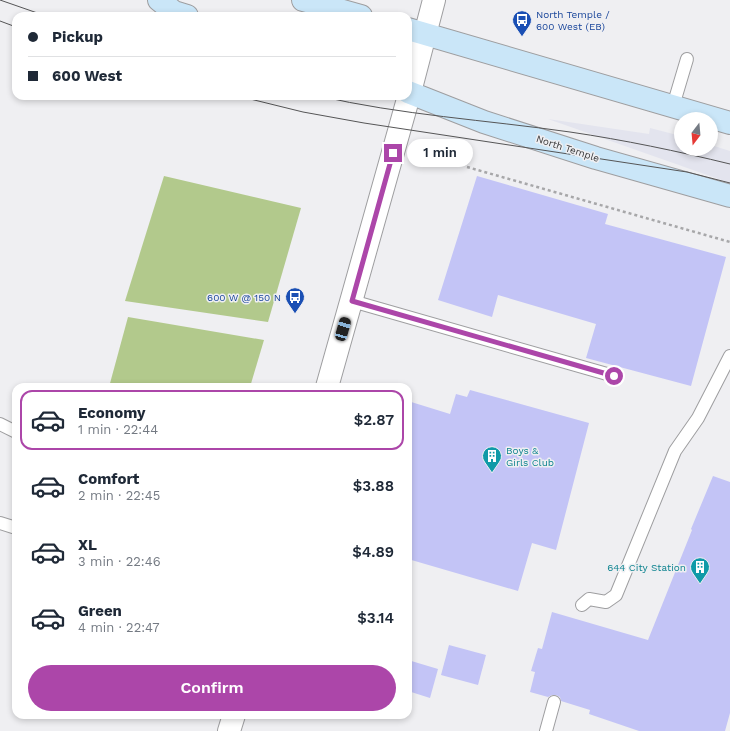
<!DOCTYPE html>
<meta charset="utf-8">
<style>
body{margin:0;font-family:"Work Sans",sans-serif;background:#f2f2f3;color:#1f2937;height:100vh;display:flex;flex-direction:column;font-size:15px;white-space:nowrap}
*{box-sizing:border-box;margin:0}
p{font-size:13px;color:#747a83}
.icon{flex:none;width:22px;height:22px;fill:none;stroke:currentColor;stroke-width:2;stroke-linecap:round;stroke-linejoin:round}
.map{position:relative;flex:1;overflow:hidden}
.sheet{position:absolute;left:12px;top:383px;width:400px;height:336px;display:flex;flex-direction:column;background:#fff;border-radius:12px;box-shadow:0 2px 6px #0003}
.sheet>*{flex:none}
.guide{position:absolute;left:12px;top:12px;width:400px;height:88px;border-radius:12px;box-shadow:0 2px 6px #0003;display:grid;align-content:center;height:88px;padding:0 16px;background:#fff}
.needle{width:26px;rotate:196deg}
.fabs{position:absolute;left:674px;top:112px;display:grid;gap:8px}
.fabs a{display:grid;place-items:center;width:44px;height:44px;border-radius:50%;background:#fff;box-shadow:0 2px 6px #0003;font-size:20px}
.end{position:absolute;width:18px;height:18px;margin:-9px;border:5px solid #ac46a9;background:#fff;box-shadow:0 0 0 2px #fff}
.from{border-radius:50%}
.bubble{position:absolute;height:28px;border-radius:14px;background:#fff;box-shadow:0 2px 6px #0003;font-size:13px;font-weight:600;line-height:28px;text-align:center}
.car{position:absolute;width:12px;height:24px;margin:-12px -6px;border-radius:5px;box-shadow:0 0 3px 1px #0007;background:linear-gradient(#222 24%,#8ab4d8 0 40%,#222 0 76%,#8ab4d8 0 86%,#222 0)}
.guide b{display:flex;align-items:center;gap:14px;height:38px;font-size:15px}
.guide b+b{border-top:1px solid #e0e1e3}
.guide i{width:10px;height:10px;background:#1f2937}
ul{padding:7px 0 0;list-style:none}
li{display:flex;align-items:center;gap:12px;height:60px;margin:0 8px 6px;padding:0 8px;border:2px solid transparent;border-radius:12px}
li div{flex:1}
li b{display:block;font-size:15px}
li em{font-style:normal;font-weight:600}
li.current{border-color:#ac46a9}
li>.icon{width:36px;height:36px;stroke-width:1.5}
.action{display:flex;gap:8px;margin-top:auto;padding:8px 16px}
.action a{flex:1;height:46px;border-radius:24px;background:#ac46a9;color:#fff;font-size:16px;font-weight:600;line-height:46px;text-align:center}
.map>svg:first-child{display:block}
.built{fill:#e3e4ee}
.green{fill:#b2c98c}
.building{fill:#c3c4f6}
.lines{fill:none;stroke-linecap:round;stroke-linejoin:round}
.service-casing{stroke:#9e9ea0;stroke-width:14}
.minor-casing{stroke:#9e9ea0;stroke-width:24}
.tertiary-casing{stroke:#9e9ea0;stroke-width:24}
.secondary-casing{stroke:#9e9ea0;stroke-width:24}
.path{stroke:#a7a7a9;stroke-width:2.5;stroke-dasharray:3 3;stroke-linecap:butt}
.service{stroke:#fff;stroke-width:12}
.minor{stroke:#fff;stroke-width:22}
.tertiary{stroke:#fff;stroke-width:22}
.secondary{stroke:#cae6f8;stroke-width:22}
.tram{stroke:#555556;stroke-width:1}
.route{stroke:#ac46a9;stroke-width:5}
.labels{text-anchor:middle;stroke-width:3;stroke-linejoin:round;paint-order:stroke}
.transit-label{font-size:10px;fill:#164399;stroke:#efeff2;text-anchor:start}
.street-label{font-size:10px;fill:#3a3a3b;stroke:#efeff2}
.culture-label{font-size:10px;fill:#0d838f;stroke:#efeff2;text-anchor:start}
</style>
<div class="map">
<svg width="730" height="731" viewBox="0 0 730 731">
<rect width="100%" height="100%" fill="#efeff2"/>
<path class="built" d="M548,119L649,134L650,128L681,136V149H711V145L730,151V183Z"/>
<g class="green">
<path d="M164,176L301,208L268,322L125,301Z"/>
<path d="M128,317L264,340L250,387H109Z"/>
</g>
<g class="building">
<path d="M477,176L608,214L605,224L726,257L691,386L586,358L596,324L498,295L492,317L438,300Z"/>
<path d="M470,390L589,423L556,550L532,543L518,591L408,559V401L450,414L456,394L467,397Z"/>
<path d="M713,476L730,482V713L725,731H639L589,714L590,710L561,701L560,697L556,695H552L548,697L530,692L535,672L531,671L538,648L542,649L552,612L648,640L692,530L691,529Z"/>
<path d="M449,645L486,655L478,685L441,675Z"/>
<path d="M408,660L438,669L430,698L408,691Z"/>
</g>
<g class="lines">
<defs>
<g id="service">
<path d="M673,106L687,59"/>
<path d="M352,301L614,376"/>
<path d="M0,424L16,432"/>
<path d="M0,523L16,528"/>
<path d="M582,605L589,599L606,602L616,595L675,451L698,418L730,356"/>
<path d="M546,731L554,702"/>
</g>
<g id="minor">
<path d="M327,387L410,92"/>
<path d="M229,731L234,715"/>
</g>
<path id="tertiary" d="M410,92L434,0"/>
<g id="secondary">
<path d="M159,0L174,12L187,16"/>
<path d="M303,0L361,16"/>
<path d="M408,29L730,123"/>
<path d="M408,92L484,122L596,158L730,196"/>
</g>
</defs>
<use href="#service" class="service-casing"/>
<use href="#minor" class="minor-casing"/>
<use href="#tertiary" class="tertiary-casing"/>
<use href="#secondary" class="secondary-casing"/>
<path class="path" d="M467,167L730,242"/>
<use href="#service" class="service"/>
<use href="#minor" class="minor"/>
<use href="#tertiary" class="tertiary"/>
<use href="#secondary" class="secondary"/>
<g class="tram">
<path d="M0,0L46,16"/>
<path d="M0,21L16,27"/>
<path d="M238,96L303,112L364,123L687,172L730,183"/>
<path d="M319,96C401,115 486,120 570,132C624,140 677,151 730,164"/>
</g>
</g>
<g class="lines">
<path class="route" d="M393,153L352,301L614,376"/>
</g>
<defs>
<symbol id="bus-pin" viewBox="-11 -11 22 30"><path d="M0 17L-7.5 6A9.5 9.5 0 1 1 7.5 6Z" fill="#1a4fb4" stroke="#efeff2"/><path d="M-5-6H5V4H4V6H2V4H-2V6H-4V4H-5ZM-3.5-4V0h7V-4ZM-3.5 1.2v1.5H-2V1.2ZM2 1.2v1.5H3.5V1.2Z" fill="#fff"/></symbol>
<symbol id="building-pin" viewBox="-11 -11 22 30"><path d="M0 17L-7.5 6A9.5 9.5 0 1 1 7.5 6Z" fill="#0f9aa8" stroke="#efeff2"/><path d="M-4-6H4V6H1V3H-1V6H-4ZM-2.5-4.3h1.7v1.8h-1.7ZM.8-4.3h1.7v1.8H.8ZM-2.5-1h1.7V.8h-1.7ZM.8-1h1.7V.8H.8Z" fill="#fff"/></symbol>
</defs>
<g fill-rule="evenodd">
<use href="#bus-pin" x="511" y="9" width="22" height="30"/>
<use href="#bus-pin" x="284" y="286" width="22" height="30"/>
<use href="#building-pin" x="481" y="445" width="22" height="30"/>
<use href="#building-pin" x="689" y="556" width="22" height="30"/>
</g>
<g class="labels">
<g class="transit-label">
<text x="536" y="18">North Temple /<tspan x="536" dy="12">600 West (EB)</tspan></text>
<text x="281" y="301" text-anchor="end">600 W @ 150 N</text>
</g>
<g class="street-label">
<text transform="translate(568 148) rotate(18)" y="4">North Temple</text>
</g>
<g class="culture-label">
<text x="506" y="454">Boys &amp;<tspan x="506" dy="12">Girls Club</tspan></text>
<text x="686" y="571" text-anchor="end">644 City Station</text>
</g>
</g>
</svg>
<div class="fabs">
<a><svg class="needle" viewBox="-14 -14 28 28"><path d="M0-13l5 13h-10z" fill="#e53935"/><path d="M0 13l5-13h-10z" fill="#747a83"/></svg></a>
</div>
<i class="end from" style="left:614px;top:376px"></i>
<i class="end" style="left:393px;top:153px"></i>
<div class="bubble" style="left:407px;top:139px;width:66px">1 min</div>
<i class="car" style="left:343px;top:329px;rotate:16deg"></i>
<div class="guide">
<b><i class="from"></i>Pickup</b>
<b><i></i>600 West</b>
</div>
<section class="sheet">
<ul>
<li class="current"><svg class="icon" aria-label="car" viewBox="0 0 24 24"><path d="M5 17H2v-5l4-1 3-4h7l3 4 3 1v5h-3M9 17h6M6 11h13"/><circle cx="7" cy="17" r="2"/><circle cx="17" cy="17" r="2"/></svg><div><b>Economy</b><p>1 min · 22:44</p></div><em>$2.87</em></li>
<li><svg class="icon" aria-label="car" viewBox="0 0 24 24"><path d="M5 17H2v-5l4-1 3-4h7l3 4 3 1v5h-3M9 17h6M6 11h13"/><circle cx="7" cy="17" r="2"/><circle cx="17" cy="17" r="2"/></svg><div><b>Comfort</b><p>2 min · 22:45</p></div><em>$3.88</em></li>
<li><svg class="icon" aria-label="car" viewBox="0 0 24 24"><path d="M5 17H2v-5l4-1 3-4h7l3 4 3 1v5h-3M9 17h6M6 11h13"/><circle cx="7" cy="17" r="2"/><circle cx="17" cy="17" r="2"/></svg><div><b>XL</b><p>3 min · 22:46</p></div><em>$4.89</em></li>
<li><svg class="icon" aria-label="car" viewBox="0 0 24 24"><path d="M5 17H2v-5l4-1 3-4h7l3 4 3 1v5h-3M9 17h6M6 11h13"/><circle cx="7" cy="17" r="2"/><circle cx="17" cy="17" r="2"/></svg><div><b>Green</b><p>4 min · 22:47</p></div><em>$3.14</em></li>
</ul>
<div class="action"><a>Confirm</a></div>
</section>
</div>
